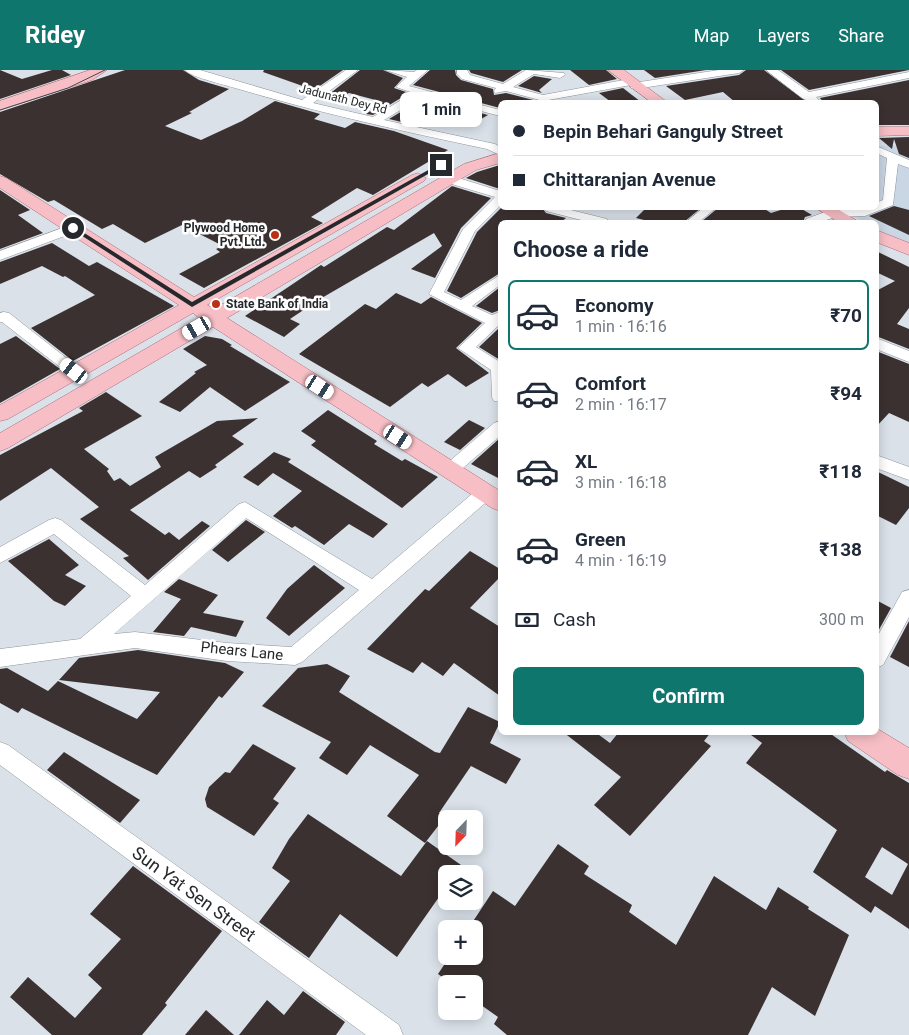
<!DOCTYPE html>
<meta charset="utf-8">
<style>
body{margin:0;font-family:Roboto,sans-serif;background:#f6f6f7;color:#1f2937;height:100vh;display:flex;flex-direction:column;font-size:19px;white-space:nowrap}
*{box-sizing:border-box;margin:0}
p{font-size:16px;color:#747a83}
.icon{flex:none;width:28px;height:28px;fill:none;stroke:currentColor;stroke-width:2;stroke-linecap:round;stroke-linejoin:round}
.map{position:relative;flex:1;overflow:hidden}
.sheet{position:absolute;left:498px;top:150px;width:381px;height:515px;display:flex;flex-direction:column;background:#fff;border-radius:8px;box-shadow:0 2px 12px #0003}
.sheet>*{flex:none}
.top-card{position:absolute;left:498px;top:30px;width:381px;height:110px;border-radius:8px;box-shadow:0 2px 12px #0003;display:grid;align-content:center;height:110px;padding:0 15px;background:#fff}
.needle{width:32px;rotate:203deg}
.fabs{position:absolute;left:438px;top:740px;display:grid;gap:10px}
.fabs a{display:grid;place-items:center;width:45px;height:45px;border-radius:8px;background:#fff;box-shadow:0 2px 12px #0003;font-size:25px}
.end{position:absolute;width:22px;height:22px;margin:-11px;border:6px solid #26292c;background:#fff;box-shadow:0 0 0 2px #fff}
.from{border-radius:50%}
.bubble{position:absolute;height:35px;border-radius:8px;background:#fff;box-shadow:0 2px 12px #0003;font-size:16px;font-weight:700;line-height:35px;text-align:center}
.car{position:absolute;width:15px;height:30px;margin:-15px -8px;border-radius:6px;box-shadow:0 0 4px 1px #0007;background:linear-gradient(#fff 24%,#345 0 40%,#fff 0 76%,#345 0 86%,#fff 0)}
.top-card b{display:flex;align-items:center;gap:18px;height:48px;font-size:19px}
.top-card b+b{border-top:1px solid #e0e1e3}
.top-card i{width:12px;height:12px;background:#1f2937}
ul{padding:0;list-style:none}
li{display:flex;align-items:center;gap:15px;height:70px;margin:0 10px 8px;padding:0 5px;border:2px solid transparent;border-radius:8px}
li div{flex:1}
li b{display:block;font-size:19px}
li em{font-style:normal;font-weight:700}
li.selected{border-color:#0f766e}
li>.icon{width:45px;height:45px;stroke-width:1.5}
h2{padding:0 15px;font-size:22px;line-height:60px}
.pay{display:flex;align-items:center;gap:12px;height:55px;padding:0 15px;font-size:19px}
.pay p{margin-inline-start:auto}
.button{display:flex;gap:10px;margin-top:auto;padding:10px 15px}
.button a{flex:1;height:58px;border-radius:8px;background:#0f766e;color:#fff;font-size:20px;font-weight:700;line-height:58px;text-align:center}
header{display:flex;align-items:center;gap:30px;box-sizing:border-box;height:70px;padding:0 25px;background:#0f766e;color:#fff}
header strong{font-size:24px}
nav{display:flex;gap:28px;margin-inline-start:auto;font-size:18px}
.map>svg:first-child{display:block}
.built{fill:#c9d6e3}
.building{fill:#3b3131;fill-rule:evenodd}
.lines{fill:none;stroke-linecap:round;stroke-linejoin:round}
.minor-casing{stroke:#8e959c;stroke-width:1}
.major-casing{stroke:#ab6d77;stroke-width:1}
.minor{fill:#fff;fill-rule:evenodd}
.major{fill:#f7bec5;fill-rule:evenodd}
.tram{stroke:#44484c;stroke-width:1}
.route{fill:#26292c}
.poi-dot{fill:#bb2f16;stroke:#fff;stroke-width:2}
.labels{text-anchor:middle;stroke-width:5;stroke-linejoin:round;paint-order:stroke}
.far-street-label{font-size:12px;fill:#26292c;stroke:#fff}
.far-poi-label{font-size:12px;font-weight:bold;fill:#26292c;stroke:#fff;text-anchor:end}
.street-label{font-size:15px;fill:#26292c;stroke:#fff}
.near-street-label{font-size:18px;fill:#26292c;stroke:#fff}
</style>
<header>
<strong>Ridey</strong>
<nav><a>Map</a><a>Layers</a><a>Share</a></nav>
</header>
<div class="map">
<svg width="909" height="965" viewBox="0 0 909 965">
<rect width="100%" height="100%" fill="#dae1e9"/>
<path class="built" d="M909,75V175L876,159V152H864L841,138H876V76Z"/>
<g class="building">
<path d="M0,0L22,9L52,0H62L71,5L0,29Z"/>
<path d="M125,0H183L199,10L229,19L189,42L192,43L165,56L201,70L242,51L275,31L320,44L314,49L345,58L355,52L394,61L448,80L373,125L357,118L311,147L323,153L204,218L179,204L220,182L216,179L223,176L182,155L145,173L113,154L102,159L54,130L48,132L0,104V42Z"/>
<path d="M264,0H343L314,20L263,2Z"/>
<path d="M360,0H383L403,8L394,18L409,23L373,45L366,44L383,32L349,23L338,28L328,25Z"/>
<path d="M430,0H455L456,5L461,10L493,19L494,25L506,23L541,32H500V38L413,15Z"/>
<path d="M469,0H522L503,12L471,3Z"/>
<path d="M570,0H606L617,9L589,15Z"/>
<path d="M644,0H706L655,8Z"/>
<path d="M746,0H764L807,32H735L723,22L685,30L666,16L739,5Z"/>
<path d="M781,0H909L809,20Z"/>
<path d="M534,6L552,9L539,20L542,23L518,16Z"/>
<path d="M909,10V55H876V32H823L820,28Z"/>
<path d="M623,18L641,32H611L599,23Z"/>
<path d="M424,28L488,45L474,53L410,54L389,49Z"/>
<path d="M909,67V88L899,84L894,69L892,79L879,68Z"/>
<path d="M500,95V119L466,108L477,102Z"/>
<path d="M452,116L491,128L461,158L435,208L411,199L442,176L434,163L320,229L290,249L300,254L284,267L245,246L321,195L324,197L387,157L394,160Z"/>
<path d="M0,120L30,140L18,145L43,163L0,179Z"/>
<path d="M894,136L909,140V165L869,146Z"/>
<path d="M501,138H542L546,143L566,148L561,152H500V203L461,228L447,221L477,162Z"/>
<path d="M646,138H701L684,152H652L636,148Z"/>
<path d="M718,138H763L771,143L787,138H800L812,145L805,147L803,152H701Z"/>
<path d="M52,173L89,196L97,192L174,236L73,291L31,258L95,225L65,206L63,207L42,196L0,214V192Z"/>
<path d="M876,181L909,197V238L897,254L909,259V279L876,266V221L895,211L876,202Z"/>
<path d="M500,217V240L492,243L476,236Z"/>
<path d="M396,223L421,234L431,227L482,253L456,278L489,303L466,317L448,304L428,317L422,313L390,337L299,284L365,234L376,239Z"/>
<path d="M498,259H500V290L479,277Z"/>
<path d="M16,266L60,299L0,333V274Z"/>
<path d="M205,266L222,269L232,275L230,276L290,312L245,341L210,317L180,342L159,332L196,303L194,302L207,295L183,279Z"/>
<path d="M876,281L909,294V352L889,343L876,357Z"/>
<path d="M106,322L142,346L84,379L109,399L107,401L114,411L120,408L130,416L161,397L155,387L217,351L258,348L232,366L244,374L215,395L217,397L200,408L189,401L130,440L165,465L169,462L179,470L202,451L210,456L148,510L123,488L129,486L80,449L99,437L51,398L0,431V385L83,341L79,338Z"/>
<path d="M328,340L377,371L374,374L402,391L405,389L438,407L402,438L311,375L316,371L301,361Z"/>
<path d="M469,350L485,358L460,380L444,372Z"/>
<path d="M500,368V409L471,394Z"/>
<path d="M274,382L291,389L288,392L388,454L373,468L349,454L324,475L295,456L292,458L273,446L302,421L273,403L258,416L243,407Z"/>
<path d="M876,401L909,417V438L896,455L876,445Z"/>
<path d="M246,450L265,462L228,492L212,480Z"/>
<path d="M49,469L79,495L65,505L86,516L65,536L54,531L8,491Z"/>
<path d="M470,481L500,499V507L470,538L500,557V626L454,593L443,606L422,592L413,603L367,579L425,519L429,521Z"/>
<path d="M314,495L345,518L289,566L266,548L287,519Z"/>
<path d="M179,509L218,525L203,543L244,551L236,567L191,557L184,566L153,562L181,529L164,522Z"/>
<path d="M876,530L891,538L876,565Z"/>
<path d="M909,551V597L890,587Z"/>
<path d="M138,580L225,593L244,602L222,628L219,626L157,705L22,638L18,643L0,633V599L7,598L48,621L58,611L137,649L160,622L59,610L79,588Z"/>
<path d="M327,594L350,606L339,622L435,682L440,683L468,637L500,652L490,673L521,689L506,714L471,696L439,743L445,747L425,773L387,746L419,705L370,675L347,705L319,688L331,672L262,636L298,598Z"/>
<path d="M563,662H595L610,673L619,662H711L704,671L711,676L630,766L594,735L621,707Z"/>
<path d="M747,662H828L885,702L887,700L909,713V859L875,836L871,843L813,802L837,760L746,693L762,673ZM882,777L908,794L892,825L865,807Z"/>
<path d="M253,674L296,698L273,729L279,733L254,766L207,737L205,729L209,717L225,702L230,703Z"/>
<path d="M64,682L140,730L120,753L47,700Z"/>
<path d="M308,744L401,806L427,771L461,795L455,804H446V817L397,887L340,844L309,888L259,852L290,811L272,798L289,769Z"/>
<path d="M558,774L589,796L584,804L632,835L629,842L676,875L714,806L766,840L778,817L809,837L808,839L849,865L815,946L772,917L748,965H507L494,954L498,947L474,930V914H452L438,904L450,886H474V859H468L493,821L515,836Z"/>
<path d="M133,796L222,861L165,933L167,935L142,965H52L10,927L28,907L75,948L102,918L88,905L121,869L90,844Z"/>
<path d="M303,921L345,952L336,965H239L267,930L284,945Z"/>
<path d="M206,940L234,965H185Z"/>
</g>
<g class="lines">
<defs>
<g id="minor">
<path d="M185,0H200L302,30L346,0H358L313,33L373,47L413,23L396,17L407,7L385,0L414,2L417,0H428L409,16L500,40V46L424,26L384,50L495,74L500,77V85L487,79C402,61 319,43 235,18C223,14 193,8 185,0Z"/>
<path d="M457,0H467L470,5L503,14L526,0L564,3L565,5L560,8L534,4L513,17L543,25L629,9L633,10V13L719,0H744L739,3L635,19L631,18V15L543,31L506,21L495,23L494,21L496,18L462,9L457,4Z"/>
<path d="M766,0H778L809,22L909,2V8L816,27L821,32H810L802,28Z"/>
<path d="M876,76L909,90V98L898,94L893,135L865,146L835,147L821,152H805L806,149L833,139L876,138V133L883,130L887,88L876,83Z"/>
<path d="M449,105L500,121V136L475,161L444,222L461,230L500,205V215L472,236L492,245L500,242V254L476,277L500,292V332L494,331L492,327L491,300L458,278L485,253L429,224L463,159L495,127L445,112L443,109L445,106Z"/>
<path d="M544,138H563L607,149L608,152H589L546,141Z"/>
<path d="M703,138H716L699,152H686Z"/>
<path d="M73,154L78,155L79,158L78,161L0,190V181Z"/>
<path d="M4,242L9,243L79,298L82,301L79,304H69L2,252H0V243Z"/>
<path d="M876,268L909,281V292L876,279Z"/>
<path d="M500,351V366L456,404L450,406L444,404L441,400L444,396L494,353Z"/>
<path d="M876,385L909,397V410L876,398Z"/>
<path d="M485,417L491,418L494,423L491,428L302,592L295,595L227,591L135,578L0,597V579L80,569L131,526L54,464L0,493V477L49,450L55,448L61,450L145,515L239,434L245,432L372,509L479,418ZM246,448L359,520L291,577L227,573L135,562L114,564Z"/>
<path d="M909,520V547L883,595L876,598V569L902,522Z"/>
<path d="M0,672L8,675L399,955L403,965H366L0,695Z"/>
</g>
<g id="major">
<path d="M90,0H107L92,10L0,40V31Z"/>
<path d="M608,0H624L667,32H651Z"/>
<path d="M876,57H909V65L876,66Z"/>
<path d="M500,83V93L476,100L227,248L500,421V441L492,438L213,257L8,378L0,381V363L199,248L193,243L8,349L0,351V335L179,235L0,118V106L6,108L194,227L412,105L418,103L426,108L424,111L207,235L214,239L464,94Z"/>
<path d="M816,138H836L859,152H838Z"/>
<path d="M876,160L909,173V185L876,172Z"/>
<path d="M876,658L909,678V709L898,705L848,671L844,662H876Z"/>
</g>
</defs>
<use href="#minor" class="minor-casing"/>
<use href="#major" class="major-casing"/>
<use href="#minor" class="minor"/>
<use href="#major" class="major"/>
<path class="tram" d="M0,40L68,18L105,0"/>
</g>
<path class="route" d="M439,94L444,95L192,237L70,158L75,157L192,232Z"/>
<g class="poi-dot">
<circle cx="275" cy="165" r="5"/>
<circle cx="216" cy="234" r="5"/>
</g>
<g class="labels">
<g class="far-street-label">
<text transform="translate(343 29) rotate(14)" y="4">Jadunath Dey Rd</text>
</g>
<g class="far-poi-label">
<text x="265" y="162">Plywood Home<tspan x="265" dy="14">Pvt. Ltd.</tspan></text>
<text x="226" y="238" text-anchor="start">State Bank of India</text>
</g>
<g class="street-label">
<text transform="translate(242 581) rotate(6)" y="5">Phears Lane</text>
</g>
<g class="near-street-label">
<text transform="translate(194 824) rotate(36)" y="6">Sun Yat Sen Street</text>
</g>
</g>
</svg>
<div class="fabs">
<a><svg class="needle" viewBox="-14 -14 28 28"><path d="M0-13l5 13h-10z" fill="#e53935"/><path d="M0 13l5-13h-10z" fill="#747a83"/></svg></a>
<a><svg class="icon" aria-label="layers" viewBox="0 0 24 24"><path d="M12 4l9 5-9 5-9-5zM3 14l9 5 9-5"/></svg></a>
<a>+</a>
<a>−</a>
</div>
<i class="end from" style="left:73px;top:158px"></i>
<i class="end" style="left:441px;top:95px"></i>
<div class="bubble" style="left:400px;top:22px;width:82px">1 min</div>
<i class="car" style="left:197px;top:258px;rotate:240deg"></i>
<i class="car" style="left:74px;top:301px;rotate:308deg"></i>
<i class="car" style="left:320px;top:317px;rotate:123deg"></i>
<i class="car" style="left:398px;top:367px;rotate:123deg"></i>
<div class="top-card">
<b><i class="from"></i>Bepin Behari Ganguly Street</b>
<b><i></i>Chittaranjan Avenue</b>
</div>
<section class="sheet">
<h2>Choose a ride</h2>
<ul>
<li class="selected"><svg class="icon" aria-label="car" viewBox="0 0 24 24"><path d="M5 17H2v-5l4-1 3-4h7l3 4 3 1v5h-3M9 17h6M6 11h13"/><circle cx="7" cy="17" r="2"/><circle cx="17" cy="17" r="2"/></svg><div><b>Economy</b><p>1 min · 16:16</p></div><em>₹70</em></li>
<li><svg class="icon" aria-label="car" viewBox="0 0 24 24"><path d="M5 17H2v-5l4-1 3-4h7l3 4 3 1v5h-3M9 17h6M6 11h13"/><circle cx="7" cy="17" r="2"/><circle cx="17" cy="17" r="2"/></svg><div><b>Comfort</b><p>2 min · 16:17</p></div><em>₹94</em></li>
<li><svg class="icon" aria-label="car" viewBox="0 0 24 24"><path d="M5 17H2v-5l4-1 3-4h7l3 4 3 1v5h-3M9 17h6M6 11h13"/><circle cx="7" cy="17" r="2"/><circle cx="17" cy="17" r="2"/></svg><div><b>XL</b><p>3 min · 16:18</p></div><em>₹118</em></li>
<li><svg class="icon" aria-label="car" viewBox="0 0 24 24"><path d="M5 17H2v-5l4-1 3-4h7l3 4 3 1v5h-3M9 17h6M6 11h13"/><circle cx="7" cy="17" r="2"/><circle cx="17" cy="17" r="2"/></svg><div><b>Green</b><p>4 min · 16:19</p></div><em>₹138</em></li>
</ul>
<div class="pay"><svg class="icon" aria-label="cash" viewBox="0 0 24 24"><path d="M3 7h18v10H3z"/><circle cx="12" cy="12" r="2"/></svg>Cash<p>300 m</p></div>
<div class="button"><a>Confirm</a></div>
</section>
</div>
